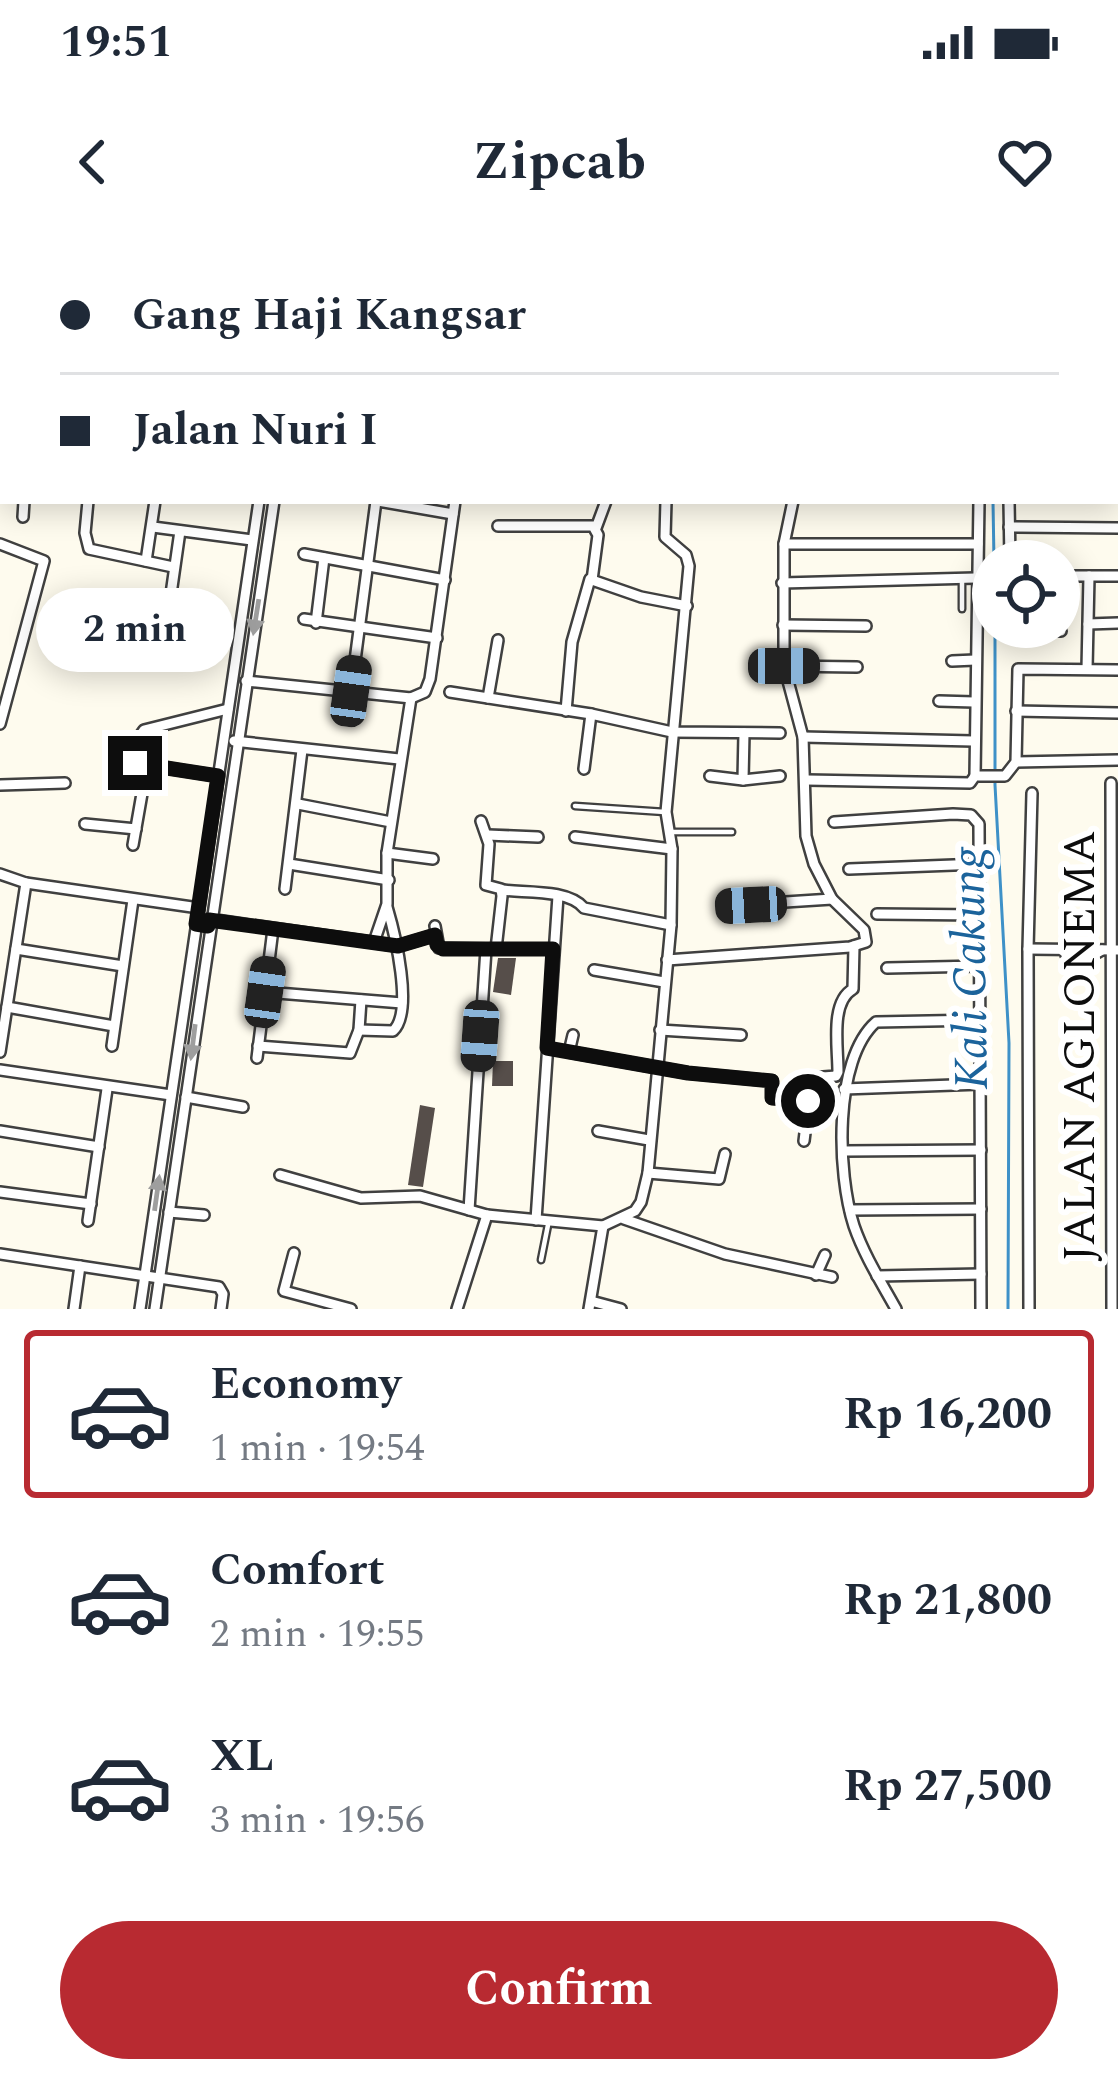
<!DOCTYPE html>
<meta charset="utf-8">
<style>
body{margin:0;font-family:Spectral,serif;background:#f2f2f3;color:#1f2937;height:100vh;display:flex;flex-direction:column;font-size:45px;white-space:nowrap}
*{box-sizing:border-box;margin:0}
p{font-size:39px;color:#747a83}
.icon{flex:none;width:66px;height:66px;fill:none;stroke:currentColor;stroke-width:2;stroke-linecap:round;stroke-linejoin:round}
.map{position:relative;height:1069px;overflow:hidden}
.side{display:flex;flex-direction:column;background:#fff;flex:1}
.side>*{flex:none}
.banner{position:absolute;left:0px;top:0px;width:1119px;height:264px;box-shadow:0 6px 30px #0003;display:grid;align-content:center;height:264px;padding:0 60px;background:#fff}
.tools{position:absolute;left:972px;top:300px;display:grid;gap:24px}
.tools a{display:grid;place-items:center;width:108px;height:108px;border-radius:50%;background:#fff;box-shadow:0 6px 30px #0003;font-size:60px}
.end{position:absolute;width:54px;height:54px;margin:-27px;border:15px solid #0d0d0d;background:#fff;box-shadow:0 0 0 6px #fff}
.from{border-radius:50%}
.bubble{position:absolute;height:84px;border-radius:42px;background:#fff;box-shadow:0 6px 30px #0003;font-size:39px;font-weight:700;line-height:84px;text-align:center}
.car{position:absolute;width:36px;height:72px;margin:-36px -18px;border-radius:15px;box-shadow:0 0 9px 3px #0007;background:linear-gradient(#222 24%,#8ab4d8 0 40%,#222 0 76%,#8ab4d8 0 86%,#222 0)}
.banner b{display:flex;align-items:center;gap:42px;height:114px;font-size:45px}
.banner b+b{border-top:3px solid #e0e1e3}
.banner i{width:30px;height:30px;background:#1f2937}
ul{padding:21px 0 0;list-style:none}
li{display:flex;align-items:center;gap:36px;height:168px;margin:0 24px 18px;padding:0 36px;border:6px solid transparent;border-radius:12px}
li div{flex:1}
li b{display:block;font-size:45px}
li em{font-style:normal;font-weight:700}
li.on{border-color:#b82a31}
li>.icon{width:108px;height:108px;stroke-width:1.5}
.button{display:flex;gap:24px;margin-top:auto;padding:24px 60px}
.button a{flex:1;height:138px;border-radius:72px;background:#b82a31;color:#fff;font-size:48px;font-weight:700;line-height:138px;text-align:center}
.status{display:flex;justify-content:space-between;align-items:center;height:84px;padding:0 60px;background:#fff;direction:ltr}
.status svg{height:33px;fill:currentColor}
header{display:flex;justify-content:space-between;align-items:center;height:156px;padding:0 60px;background:#fff;font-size:54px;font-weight:700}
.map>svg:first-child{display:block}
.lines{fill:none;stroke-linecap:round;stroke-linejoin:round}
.stream{stroke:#3e91c8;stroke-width:3}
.building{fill:#564e4a}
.service-casing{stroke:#404040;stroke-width:9}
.minor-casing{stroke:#404040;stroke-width:14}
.service{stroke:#fff;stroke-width:4.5}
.minor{stroke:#fff;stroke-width:9}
.oneway{fill:#9e9e9e}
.route{stroke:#0d0d0d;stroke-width:15}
.labels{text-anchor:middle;stroke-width:12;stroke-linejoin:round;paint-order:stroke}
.street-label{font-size:45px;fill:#0d0d0d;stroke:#fff}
.water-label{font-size:48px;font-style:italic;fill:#1b639b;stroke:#fff}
</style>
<div class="status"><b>19:51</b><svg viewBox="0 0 49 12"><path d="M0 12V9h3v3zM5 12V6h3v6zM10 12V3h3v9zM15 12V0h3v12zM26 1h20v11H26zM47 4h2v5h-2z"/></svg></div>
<header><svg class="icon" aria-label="back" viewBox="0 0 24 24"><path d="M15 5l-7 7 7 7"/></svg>Zipcab<svg class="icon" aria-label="heart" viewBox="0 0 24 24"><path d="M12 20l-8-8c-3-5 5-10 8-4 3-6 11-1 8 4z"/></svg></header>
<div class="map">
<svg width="1118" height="1069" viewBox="0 0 1118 1069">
<rect width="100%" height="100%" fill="#fefbee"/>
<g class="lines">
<g class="stream">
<path d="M993,3V0"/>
<path d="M993,261L994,321"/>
<path d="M995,387V545L1009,803L1008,1069"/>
</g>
</g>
<g class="building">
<path d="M498,718H516L511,755L493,752Z"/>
<path d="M493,821H513V846H492Z"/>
<path d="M420,865L435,868L423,947L408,945Z"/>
</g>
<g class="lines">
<defs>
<g id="service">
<path d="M962,338V369"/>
<path d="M575,566L665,572"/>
<path d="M670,592H732"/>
<path d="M541,1020L548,985"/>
</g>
<g id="minor">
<path d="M258,0L271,3"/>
<path d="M361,0L376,3"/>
<path d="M755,0V3"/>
<path d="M973,0V3"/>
<path d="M1008,0V3"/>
<path d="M248,3L249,0"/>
<path d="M305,3L306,0"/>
<path d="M323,3L324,0"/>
<path d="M447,3L448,0"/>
<path d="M583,3L584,0"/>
<path d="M1116,30H1118"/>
<path d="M1116,77H1118"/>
<path d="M1116,121H1118"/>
<path d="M0,125L3,126"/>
<path d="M0,137H3"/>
<path d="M1116,198H1118"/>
<path d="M1116,242H1118"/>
<path d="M88,261L85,293L89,309L173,327"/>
<path d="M378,261L453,274"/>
<path d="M1009,261L1010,321"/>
<path d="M23,277L24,261"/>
<path d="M498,286H593L598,295L592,340L641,357L687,366"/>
<path d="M153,287L252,300"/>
<path d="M1009,287L1118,288"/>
<path d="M596,288L606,261"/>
<path d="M0,304L44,321L0,484"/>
<path d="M784,304H978"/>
<path d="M304,314L445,340"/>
<path d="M146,321L155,261"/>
<path d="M1059,336H1118"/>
<path d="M782,343L975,338"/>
<path d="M1059,354H1065"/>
<path d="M304,379L437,398"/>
<path d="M316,383L324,318"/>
<path d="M1088,384L1118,383"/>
<path d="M783,385L866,386"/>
<path d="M1007,387L1008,390L1061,391"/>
<path d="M145,404L168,375L180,291"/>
<path d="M952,421L975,420"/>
<path d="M784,426L857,427"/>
<path d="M1087,429L1089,336"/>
<path d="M246,441L411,458"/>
<path d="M351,451L376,261"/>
<path d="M450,452L591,474L672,492L780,493"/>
<path d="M411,458L425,452L430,439L455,261"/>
<path d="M488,458L498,400"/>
<path d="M939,461L974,462"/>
<path d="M566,471L572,402L590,339"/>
<path d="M1016,471L1118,473"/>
<path d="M803,497L973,501"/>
<path d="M234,501L399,519"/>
<path d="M115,520L218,536"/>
<path d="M1016,522L1118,520"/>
<path d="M135,523L139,497L144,490L228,469"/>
<path d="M584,529L591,474"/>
<path d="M710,536L743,540L780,536"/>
<path d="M975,536L979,261"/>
<path d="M743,540L744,493"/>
<path d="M807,540L970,543L975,536H1005L1016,522L1018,429L1118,430"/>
<path d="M1111,543L1112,1069"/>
<path d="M0,545L65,543"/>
<path d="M298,564L391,582"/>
<path d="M481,581L489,604L486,645L501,649L502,656L496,709H486"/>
<path d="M834,582L953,574L971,575L979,584L981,1069"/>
<path d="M85,584L136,589"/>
<path d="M488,595L538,597"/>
<path d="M575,597L672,609"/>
<path d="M133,605L147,525"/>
<path d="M387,613L433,619"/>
<path d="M289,624L389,640"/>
<path d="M849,629L980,624"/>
<path d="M0,634L26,643L199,668"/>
<path d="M285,649L302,510"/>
<path d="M502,650C526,653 568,649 584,668L671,685"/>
<path d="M725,666L832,659"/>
<path d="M877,674L980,675"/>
<path d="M209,679L398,706L435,695"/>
<path d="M435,686L439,708L486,709"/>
<path d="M374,702L387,664V613L411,458"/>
<path d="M16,709L123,726"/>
<path d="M496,709H553"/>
<path d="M1028,709L1118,710"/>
<path d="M1066,715L1095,714L1102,710"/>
<path d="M667,720L850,707L866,702L864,690L832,659L814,624L806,596L803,497L784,426V304L793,261"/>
<path d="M887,728L980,726"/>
<path d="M594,730L664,742"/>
<path d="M265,752L402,763"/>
<path d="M7,767L114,786"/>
<path d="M359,790L393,791C414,772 395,694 387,667"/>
<path d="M660,790L741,795"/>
<path d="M573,795L569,812L688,833L772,841V858L809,860L804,901"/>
<path d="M112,806L133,660"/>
<path d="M258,806L350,813L359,790L361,760"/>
<path d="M0,812L26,643"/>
<path d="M257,818L273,689"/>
<path d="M0,830L171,855"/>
<path d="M844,849L981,844"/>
<path d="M186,857L243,867"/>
<path d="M809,860L810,838L836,836L838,832C838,806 830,762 853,749L854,706"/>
<path d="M0,891L99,907"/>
<path d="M598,891L649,900"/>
<path d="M844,911L981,910"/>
<path d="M648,933L719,939L725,914"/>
<path d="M280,935L361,958L420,956L487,975L603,986L635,971L641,962L648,933L671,685L672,609L666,572L689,326L686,315L665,297L666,261"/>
<path d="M0,952L91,964"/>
<path d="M469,970L486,709"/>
<path d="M850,970L981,969"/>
<path d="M169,972L204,975"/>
<path d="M624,979L725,1014L832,1037"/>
<path d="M536,980L558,656"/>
<path d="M88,981L107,849"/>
<path d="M294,1013L284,1051L351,1069"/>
<path d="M0,1014L219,1047L223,1054L221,1069"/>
<path d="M816,1035L825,1015"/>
<path d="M877,1036L981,1034"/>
<path d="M591,1061L621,1069"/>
<path d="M74,1069L80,1026"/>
<path d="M140,1069L259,261"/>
<path d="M155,1069L274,261"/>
<path d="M457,1069L487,975"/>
<path d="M589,1069L603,986"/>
<path d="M896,1069C881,1042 864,1015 854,986C837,934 833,820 876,782L981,780"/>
<path d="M1029,1069L1028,709L1032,553"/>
</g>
</defs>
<use href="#service" class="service-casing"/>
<use href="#minor" class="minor-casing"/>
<use href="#service" class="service"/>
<use href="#minor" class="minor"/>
</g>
<defs><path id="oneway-solid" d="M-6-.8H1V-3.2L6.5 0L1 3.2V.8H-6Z" transform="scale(3)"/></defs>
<g class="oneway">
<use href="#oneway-solid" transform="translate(256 377) rotate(99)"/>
<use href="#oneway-solid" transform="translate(193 802) rotate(97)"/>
<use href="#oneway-solid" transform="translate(157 953) rotate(-82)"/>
</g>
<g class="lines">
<path class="route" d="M135,523L218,536L196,684L208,686L209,680L398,706L435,695L437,705L443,709H553L547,808L688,833L772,841V858L808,861"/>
</g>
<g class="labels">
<g class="street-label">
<text transform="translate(1078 806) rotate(-90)" y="16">JALAN AGLONEMA</text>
</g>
<g class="water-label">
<text transform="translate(968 729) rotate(-91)" y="17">Kali Cakung</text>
</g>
</g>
</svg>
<div class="tools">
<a><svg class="icon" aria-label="locate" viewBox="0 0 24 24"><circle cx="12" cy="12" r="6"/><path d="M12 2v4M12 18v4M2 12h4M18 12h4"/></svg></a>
</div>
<i class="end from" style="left:808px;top:861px"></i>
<i class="end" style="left:135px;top:523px"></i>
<div class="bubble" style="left:36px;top:348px;width:198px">2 min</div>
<i class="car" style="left:784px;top:426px;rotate:90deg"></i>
<i class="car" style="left:351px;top:451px;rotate:8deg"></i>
<i class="car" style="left:751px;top:665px;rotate:267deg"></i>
<i class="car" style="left:265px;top:752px;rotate:8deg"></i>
<i class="car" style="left:480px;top:796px;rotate:184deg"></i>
<div class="banner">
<b><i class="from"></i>Gang Haji Kangsar</b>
<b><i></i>Jalan Nuri I</b>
</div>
</div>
<section class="side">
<ul>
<li class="on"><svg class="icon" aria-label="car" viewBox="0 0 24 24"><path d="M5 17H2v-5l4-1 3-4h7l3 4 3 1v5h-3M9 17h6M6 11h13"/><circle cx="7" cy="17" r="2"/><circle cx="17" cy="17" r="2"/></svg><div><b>Economy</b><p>1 min · 19:54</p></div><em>Rp 16,200</em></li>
<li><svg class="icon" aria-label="car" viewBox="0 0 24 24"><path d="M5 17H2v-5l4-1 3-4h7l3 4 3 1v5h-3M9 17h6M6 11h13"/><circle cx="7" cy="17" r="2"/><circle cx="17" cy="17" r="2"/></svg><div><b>Comfort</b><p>2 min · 19:55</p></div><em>Rp 21,800</em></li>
<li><svg class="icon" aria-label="car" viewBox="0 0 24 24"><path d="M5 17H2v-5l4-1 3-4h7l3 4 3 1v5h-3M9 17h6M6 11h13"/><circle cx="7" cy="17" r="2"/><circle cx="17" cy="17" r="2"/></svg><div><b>XL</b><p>3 min · 19:56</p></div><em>Rp 27,500</em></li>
</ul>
<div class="button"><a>Confirm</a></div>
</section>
